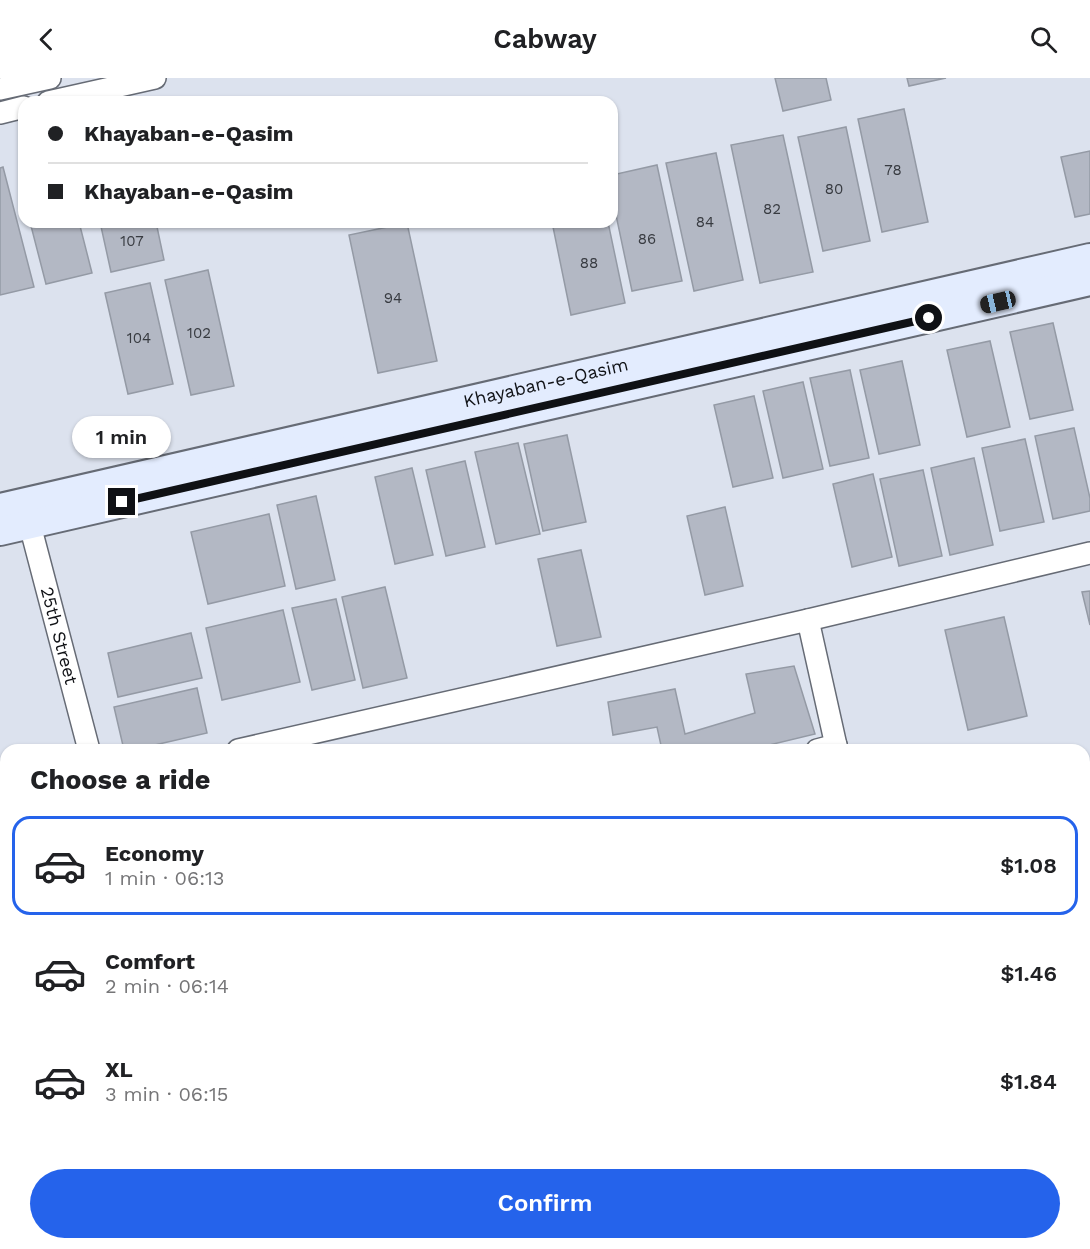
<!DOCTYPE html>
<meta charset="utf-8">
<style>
body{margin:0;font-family:"Work Sans",sans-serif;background:#f2f2f2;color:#202124;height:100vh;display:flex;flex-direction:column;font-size:22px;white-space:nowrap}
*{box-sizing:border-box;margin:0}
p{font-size:20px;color:#757577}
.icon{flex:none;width:33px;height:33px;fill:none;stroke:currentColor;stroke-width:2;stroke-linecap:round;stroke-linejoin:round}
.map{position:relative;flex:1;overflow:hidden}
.sheet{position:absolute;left:0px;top:666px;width:1090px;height:506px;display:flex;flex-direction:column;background:#fff;border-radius:18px 18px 0 0;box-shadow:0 2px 4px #0004}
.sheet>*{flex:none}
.banner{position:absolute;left:18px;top:18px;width:600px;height:132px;border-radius:18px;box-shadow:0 2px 4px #0004;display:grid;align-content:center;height:132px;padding:0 30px;background:#fff}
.end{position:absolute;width:27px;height:27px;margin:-14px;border:8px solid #0f1115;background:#fff;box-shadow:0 0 0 3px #fff}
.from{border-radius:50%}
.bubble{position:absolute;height:42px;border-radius:21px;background:#fff;box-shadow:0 2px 4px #0004;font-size:20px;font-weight:600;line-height:42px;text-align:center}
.car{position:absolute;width:18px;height:36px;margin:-18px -9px;border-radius:8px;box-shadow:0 0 4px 2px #0007;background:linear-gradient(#222 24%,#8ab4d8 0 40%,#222 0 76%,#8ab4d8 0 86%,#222 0)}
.banner b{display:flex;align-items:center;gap:21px;height:57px;font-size:22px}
.banner b+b{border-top:2px solid #e0e0e0}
.banner i{width:15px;height:15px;background:#202124}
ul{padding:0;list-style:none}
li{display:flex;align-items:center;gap:18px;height:99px;margin:0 12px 9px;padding:0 18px;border:3px solid transparent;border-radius:18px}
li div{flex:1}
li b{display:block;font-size:22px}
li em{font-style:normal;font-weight:600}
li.current{border-color:#2563eb}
li>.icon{width:54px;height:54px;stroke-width:1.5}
h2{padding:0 30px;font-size:27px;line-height:72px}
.action{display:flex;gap:12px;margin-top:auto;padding:12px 30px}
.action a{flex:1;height:69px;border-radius:36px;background:#2563eb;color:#fff;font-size:24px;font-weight:600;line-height:69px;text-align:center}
header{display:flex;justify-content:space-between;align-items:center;height:78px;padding:0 30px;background:#fff;font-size:27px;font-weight:600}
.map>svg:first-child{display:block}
.green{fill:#b1c6f0}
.building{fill:#b3b8c4;stroke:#949aa5;stroke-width:1.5}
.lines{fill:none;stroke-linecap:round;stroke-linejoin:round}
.street-casing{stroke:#666b75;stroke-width:24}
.secondary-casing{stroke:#666b75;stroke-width:32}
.street{stroke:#fff;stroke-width:21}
.secondary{stroke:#e3ecfe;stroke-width:28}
.route{stroke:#0f1115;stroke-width:8}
.labels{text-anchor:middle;stroke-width:6;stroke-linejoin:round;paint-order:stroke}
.number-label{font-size:15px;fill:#383b41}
.street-label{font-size:18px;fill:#0f1115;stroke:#fff}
</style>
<header><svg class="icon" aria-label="back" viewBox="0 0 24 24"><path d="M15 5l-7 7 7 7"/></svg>Cabway<svg class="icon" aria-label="search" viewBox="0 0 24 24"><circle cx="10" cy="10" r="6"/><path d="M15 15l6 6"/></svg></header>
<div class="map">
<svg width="1090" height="1171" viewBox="0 0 1090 1171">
<rect width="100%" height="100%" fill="#dce2ee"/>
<path class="green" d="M815,1166H908L909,1171H816Z"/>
<g class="building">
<path d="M775,0H826L831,22L783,33Z"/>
<path d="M907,0H946L909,8Z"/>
<path d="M904,31L928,144L882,154L858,41Z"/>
<path d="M846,49L870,163L823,173L798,59Z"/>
<path d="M783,57L813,194L760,205L731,67Z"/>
<path d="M1090,73V136L1075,139L1061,79Z"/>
<path d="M716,75L743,202L694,213L666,85Z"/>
<path d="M657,87L682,203L632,213L612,118V97Z"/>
<path d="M3,89L34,209L0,217V90Z"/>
<path d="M30,144H79L92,195L46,206Z"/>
<path d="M100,144H156L164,182L111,194Z"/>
<path d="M552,144H608L625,225L571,237Z"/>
<path d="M407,145L437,283L378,295L349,157Z"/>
<path d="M208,192L234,308L191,317L165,202Z"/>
<path d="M150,205L173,306L128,316L105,215Z"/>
<path d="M1053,245L1073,332L1030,341L1010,254Z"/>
<path d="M990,263L1010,349L967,359L947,272Z"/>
<path d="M902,283L920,367L879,376L860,292Z"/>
<path d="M850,292L869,380L830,388L810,300Z"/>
<path d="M803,304L823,391L783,400L763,313Z"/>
<path d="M754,318L773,400L733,409L714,327Z"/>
<path d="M1074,350L1090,420V433L1053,441L1035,358Z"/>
<path d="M567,357L586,444L543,453L524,366Z"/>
<path d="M1025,361L1044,444L1000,453L982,370Z"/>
<path d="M518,365L540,456L496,466L475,374Z"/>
<path d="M974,380L993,467L950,477L931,390Z"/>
<path d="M465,383L485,469L446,478L426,392Z"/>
<path d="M412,390L433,477L395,486L375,399Z"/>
<path d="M923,392L942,478L899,488L880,401Z"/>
<path d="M873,396L892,479L852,489L833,406Z"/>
<path d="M316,418L335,502L296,511L277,427Z"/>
<path d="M725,429L743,508L705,517L687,438Z"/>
<path d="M269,436L285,508L208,526L191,454Z"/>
<path d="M581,472L601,559L557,568L538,481Z"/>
<path d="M385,509L407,600L363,610L342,519Z"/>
<path d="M1090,513V547L1082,514Z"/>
<path d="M336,521L355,602L312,612L292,530Z"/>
<path d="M283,532L300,604L222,622L206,550Z"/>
<path d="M1004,539L1027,638L968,652L945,552Z"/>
<path d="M191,555L202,600L118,619L108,575Z"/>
<path d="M794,588L815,656L748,672H662L657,649L613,657L608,624L675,611L685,656L755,635L746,596Z"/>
<path d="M197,610L207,655L133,672H124L114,629Z"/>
<path d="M6,743V811L0,812V745Z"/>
<path d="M1090,985V1115L1084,1117V986Z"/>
<path d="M0,1054L6,1080V1095L0,1096Z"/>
<path d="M6,1122V1166H23L24,1171H0V1124Z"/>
<path d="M121,1166H151L152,1171H90Z"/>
</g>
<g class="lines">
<defs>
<g id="street">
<path d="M0,11L50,0"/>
<path d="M48,24L155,0"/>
<path d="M0,35L24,29"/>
<path id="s1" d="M26,432L89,672"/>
<path d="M808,542L837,672"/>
<path d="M238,672L808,542L1090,475"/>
<path d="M817,672L836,667"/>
<path d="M201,1166L202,1171"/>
<path d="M949,1166L951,1171"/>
</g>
<g id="secondary">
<path id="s2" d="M0,430L1090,180"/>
<path d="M0,453L1090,203"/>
</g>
</defs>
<use href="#street" class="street-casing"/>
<use href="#secondary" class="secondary-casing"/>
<use href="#street" class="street"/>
<use href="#secondary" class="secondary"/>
</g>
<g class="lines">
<path class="route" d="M122,424L929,240"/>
</g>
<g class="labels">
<g class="number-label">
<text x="893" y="97">78</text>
<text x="834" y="116">80</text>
<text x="772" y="136">82</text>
<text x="705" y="149">84</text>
<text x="647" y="166">86</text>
<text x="132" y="168">107</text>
<text x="589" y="190">88</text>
<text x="393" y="225">94</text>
<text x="199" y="260">102</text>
<text x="139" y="265">104</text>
</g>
<g class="street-label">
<text dy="6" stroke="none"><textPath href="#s2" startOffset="560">Khayaban-e-Qasim</textPath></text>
<text dy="6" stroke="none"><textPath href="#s1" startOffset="130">25th Street</textPath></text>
</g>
</g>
</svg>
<i class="end from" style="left:929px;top:240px"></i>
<i class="end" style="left:122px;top:424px"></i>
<div class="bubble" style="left:72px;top:338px;width:99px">1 min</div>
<i class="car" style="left:998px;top:224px;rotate:257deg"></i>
<div class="banner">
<b><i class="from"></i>Khayaban-e-Qasim</b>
<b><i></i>Khayaban-e-Qasim</b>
</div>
<section class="sheet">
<h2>Choose a ride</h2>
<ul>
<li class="current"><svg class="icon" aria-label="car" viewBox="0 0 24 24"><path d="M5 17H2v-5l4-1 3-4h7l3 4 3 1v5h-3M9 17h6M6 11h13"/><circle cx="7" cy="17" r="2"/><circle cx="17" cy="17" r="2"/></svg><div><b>Economy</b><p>1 min · 06:13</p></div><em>$1.08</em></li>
<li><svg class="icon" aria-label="car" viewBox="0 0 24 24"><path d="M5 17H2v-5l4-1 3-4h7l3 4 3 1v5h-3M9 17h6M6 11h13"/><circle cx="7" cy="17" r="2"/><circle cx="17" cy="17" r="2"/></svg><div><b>Comfort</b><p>2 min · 06:14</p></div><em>$1.46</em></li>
<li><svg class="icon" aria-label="car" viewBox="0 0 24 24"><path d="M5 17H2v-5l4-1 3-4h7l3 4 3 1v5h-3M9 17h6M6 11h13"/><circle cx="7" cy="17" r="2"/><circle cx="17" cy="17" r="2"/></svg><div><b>XL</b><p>3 min · 06:15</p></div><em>$1.84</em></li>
</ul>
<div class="action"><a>Confirm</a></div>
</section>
</div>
